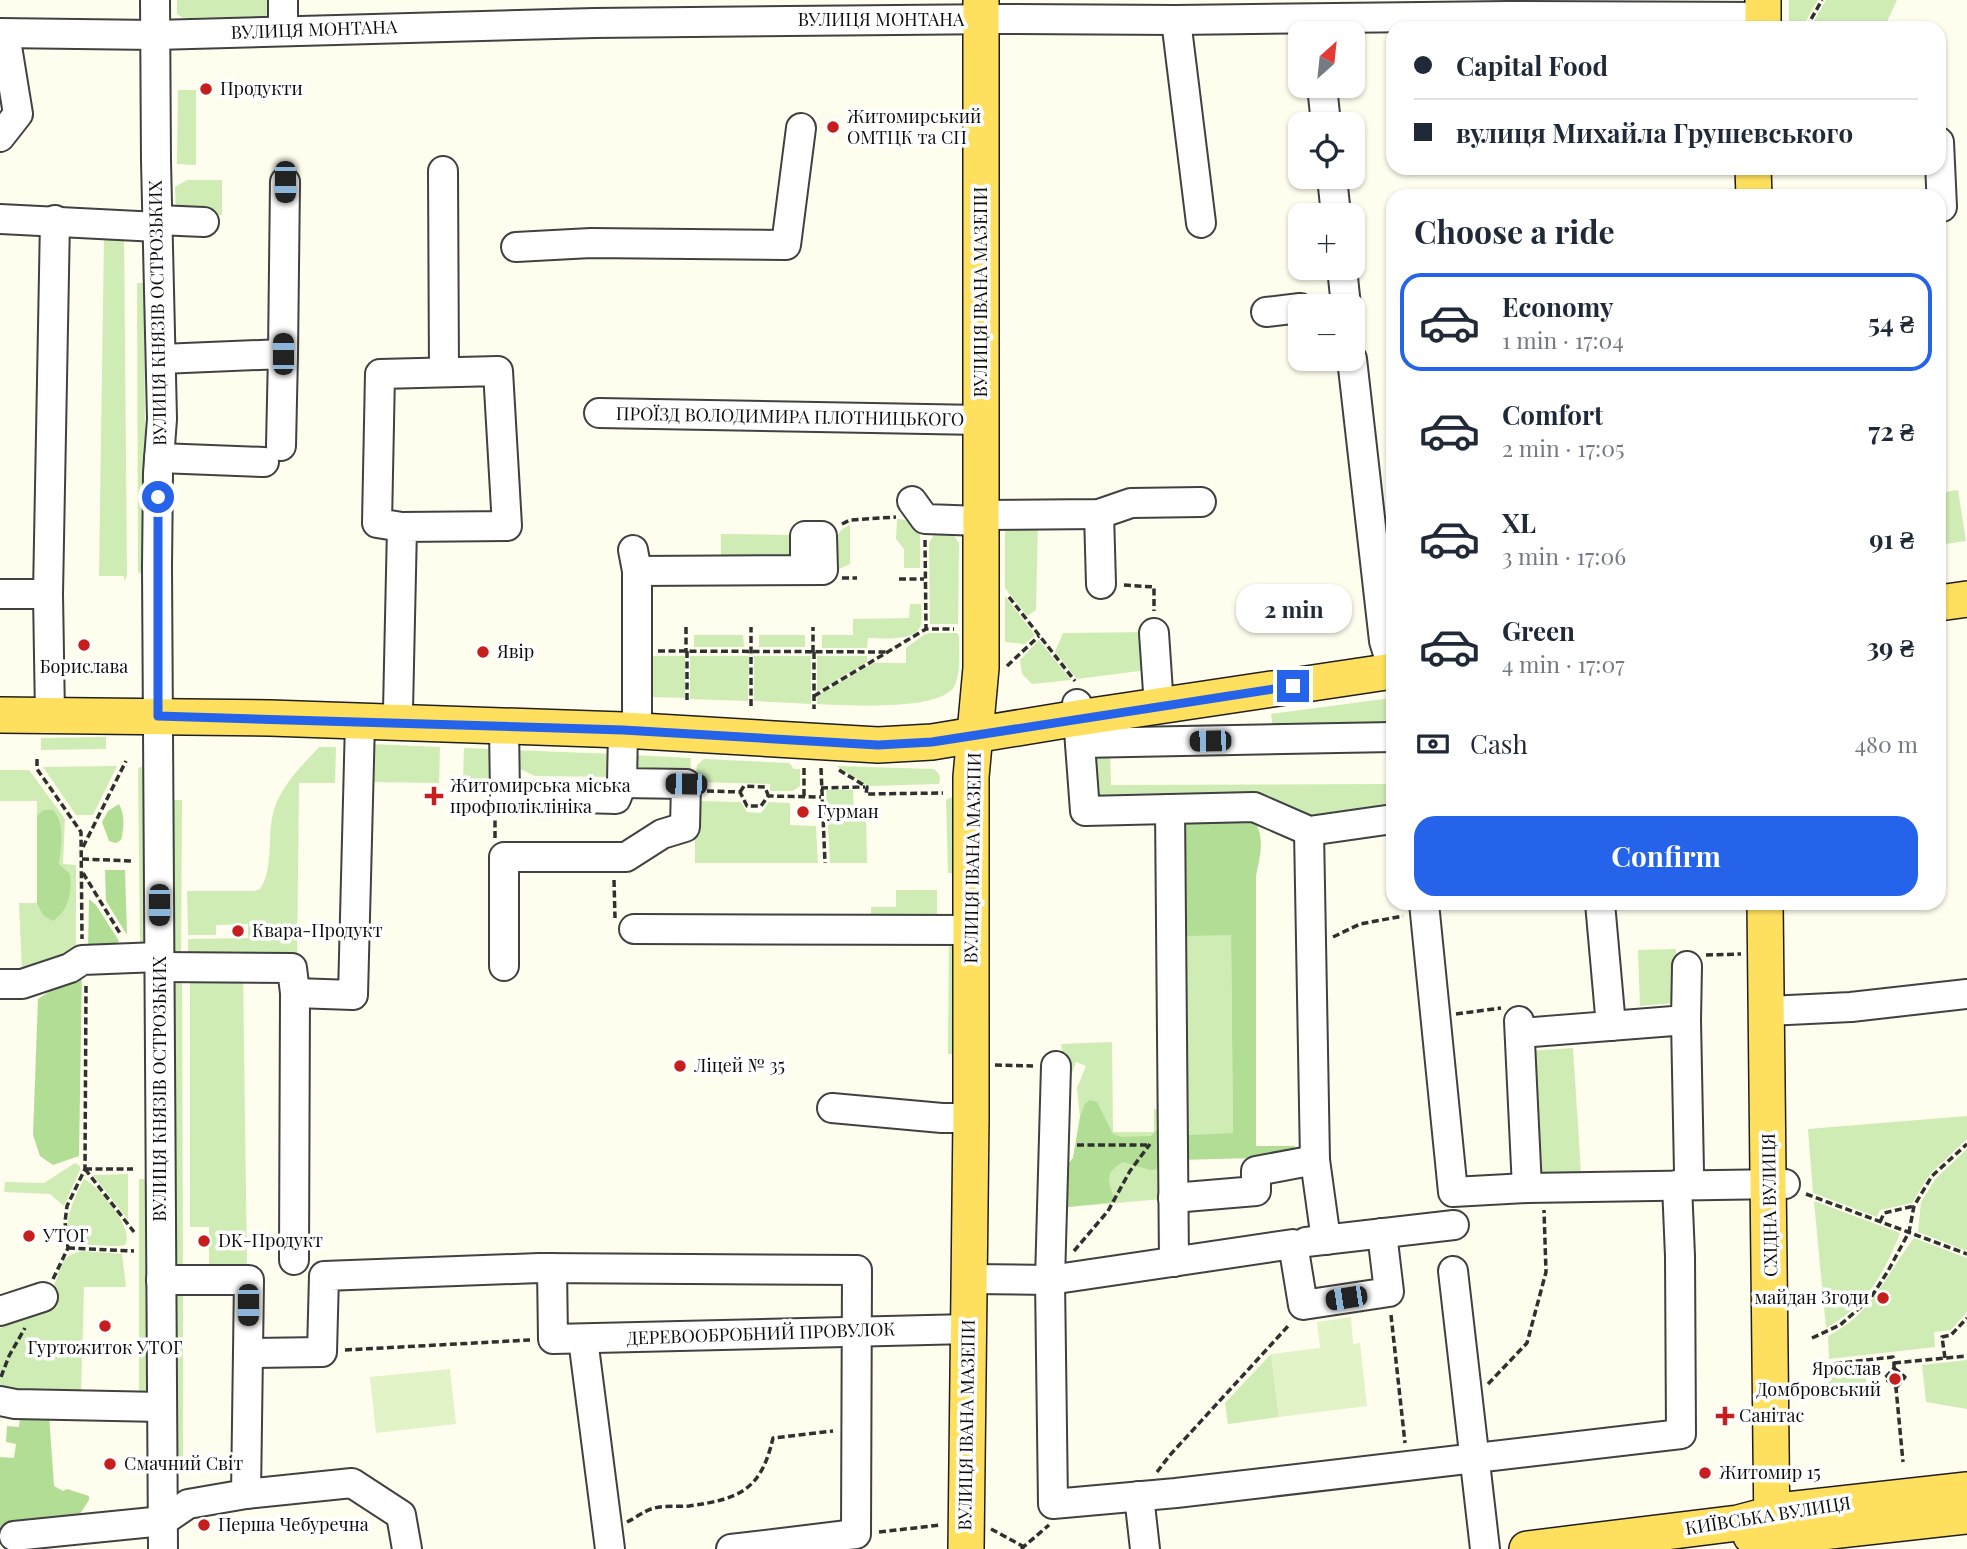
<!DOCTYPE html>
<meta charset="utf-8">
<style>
body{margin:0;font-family:"Playfair Display",serif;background:#f2f2f3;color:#1f2937;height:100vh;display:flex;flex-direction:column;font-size:26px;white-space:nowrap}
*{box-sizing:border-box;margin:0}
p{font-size:23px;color:#747a83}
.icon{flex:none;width:38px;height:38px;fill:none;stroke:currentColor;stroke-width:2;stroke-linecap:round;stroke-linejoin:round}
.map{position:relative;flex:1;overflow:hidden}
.sheet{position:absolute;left:1386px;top:189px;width:560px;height:721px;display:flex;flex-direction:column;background:#fff;border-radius:21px;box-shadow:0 2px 5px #0004}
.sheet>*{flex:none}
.banner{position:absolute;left:1386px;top:21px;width:560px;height:154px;border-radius:21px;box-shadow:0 2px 5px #0004;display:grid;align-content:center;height:154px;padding:0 28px;background:#fff}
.needle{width:46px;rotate:27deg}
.controls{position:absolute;left:1288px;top:21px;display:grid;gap:14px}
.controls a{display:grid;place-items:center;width:77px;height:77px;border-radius:14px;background:#fff;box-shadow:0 2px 5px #0004;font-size:35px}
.end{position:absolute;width:32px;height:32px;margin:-16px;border:9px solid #2563eb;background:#fff;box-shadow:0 0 0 4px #fff}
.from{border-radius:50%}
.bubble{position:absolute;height:49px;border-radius:21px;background:#fff;box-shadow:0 2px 5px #0004;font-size:23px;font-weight:700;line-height:49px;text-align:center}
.car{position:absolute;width:21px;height:42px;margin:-21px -10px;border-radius:9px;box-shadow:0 0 5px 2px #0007;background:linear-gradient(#222 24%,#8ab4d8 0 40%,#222 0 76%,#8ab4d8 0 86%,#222 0)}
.banner b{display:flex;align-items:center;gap:24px;height:66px;font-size:26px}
.banner b+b{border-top:2px solid #e0e1e3}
.banner i{width:18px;height:18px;background:#1f2937}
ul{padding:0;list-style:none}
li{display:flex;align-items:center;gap:21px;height:98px;margin:0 14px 10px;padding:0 14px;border:4px solid transparent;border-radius:21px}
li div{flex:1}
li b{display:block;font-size:26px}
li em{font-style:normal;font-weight:700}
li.on{border-color:#2563eb}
li>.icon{width:63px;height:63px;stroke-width:1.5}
h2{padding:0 28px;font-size:32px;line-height:84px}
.pay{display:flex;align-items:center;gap:18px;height:77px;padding:0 28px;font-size:26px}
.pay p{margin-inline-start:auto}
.cta{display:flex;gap:14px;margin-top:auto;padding:14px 28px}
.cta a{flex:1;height:80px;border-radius:21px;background:#2563eb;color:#fff;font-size:28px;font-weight:700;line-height:80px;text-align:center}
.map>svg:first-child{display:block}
.green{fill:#cfecb5}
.forest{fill:#b1de94;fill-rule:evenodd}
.pitch{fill:#e2f3c8}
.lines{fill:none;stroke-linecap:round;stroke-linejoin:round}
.minor-casing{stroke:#414141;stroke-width:32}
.major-casing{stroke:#1f1f1f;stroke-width:38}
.path{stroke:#303030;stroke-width:3.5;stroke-dasharray:7 3.5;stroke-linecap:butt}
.minor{stroke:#fff;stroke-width:28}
.major{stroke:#ffe05e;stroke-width:35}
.route{stroke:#2563eb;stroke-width:9}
.poi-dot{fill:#c61e1d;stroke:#fff;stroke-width:2.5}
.labels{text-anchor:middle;stroke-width:7;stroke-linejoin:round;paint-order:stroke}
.street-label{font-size:18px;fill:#0e0e0e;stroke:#fff}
.poi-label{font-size:18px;fill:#0e0e0e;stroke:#fff;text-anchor:start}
</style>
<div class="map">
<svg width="1967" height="1549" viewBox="0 0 1967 1549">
<rect width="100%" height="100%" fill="#fffdee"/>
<g class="green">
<path d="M177,0H272L266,17L183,18L177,14Z"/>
<path d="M1789,0H1818L1802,28L1789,21Z"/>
<path d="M1826,0H1897L1884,28H1810Z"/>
<path d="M178,90H196V165L177,164Z"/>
<path d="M187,180H222V215L176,213L175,187Z"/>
<path d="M124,226L127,576L124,581V576H99L104,237L62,236Z"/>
<path d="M137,283H144L146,577L138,572Z"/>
<path d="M1958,490L1966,541L1939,545V493Z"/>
<path d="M897,519L908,520L920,530V568H904V549L896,539Z"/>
<path d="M1005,522H1038L1036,610L1027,616L1005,588Z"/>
<path d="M850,525V564L837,570C837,552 830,532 850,525Z"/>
<path d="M935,533H952L959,543L958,624H930L929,543Z"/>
<path d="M721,534L790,535V563L721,557Z"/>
<path d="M1005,596L1035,635L1025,644L1005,642Z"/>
<path d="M910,604H921C921,610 923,622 920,627C913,642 881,638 868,638L867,648H822V635H853V619L909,618Z"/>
<path d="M1149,632L1147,670L1077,679L1055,652L1063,633Z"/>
<path d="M931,633H957L959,636C959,650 961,671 955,685C943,712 843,705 817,704V696L873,663H906V648L925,634Z"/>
<path d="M694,635H743L744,647H694Z"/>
<rect x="759" y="635" width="46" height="12"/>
<path d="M1039,640L1071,680L1032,684L1022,674L1020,660Z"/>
<path d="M649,656H685V698L651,697L649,695Z"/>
<path d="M690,656H749L748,701L690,699Z"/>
<path d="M754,656H811V704L754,701Z"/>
<path d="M817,656H867V662L817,692Z"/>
<path d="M1391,698L1393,731L1274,735L1271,714Z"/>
<path d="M106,737V749L41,750V738Z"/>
<path d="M1393,743V806L1358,819L1091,805L1090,747L1110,746L1111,785L1392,784Z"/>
<path d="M371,744L440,747L439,783L371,782Z"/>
<path d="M319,747H336L335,783H299L297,963H188V939L248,938V924L216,925V935H188L187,891H254L260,889C274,869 267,837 273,814C279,787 301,767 319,747Z"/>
<path d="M464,748L493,749L491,782H467V779H463Z"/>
<path d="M512,750L614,754V777L535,776L518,768Z"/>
<path d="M632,755L691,758L690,776L640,769L634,763Z"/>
<path d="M704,759L789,763L794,769H800V786L793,791H770V784L695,782L697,765Z"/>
<path d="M148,765V942L140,946L138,768Z"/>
<path d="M117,766L93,815H76L43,767Z"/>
<path d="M836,766L933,769C940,773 941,777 939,784L869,786Z"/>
<path d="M0,770H29L65,819L63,864L76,865V951L73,956L41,962L22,970L19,903H37V801H0Z"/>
<path d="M826,790H853L854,815H866L867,863H830Z"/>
<path d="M954,796V873H948L946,800Z"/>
<path d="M172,800H182L181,962H172Z"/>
<path d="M695,801L741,802L747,812L761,813L769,802L790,803V825L816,826L818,863H695Z"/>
<path d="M896,890H937V919H875L871,915V907H896Z"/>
<path d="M1186,935H1231L1233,1134L1187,1135Z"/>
<path d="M949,937L954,940L953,1054H948Z"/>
<path d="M1676,949V1003L1640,1006L1638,950Z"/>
<path d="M182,973L183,1275L174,1276L173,974Z"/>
<path d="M190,973H243L247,1268L209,1273V1227H190Z"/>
<path d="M1112,1042L1113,1132H1154V1109H1167L1164,1199L1068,1207L1063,1171L1073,1158L1080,1117L1077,1088L1086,1066L1076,1062L1069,1081L1061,1044Z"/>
<path d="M1573,1048L1581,1173L1537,1174L1528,1051Z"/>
<path d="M1967,1116V1139L1930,1174L1912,1203L1880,1210L1877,1217L1813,1193L1808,1129Z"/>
<path d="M1967,1149V1251L1918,1232L1921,1202L1936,1178Z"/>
<path d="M75,1163L80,1166V1170L64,1206L50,1194L4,1192L5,1182L44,1183Z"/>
<path d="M128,1174V1220L93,1175Z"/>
<path d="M84,1179C98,1185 136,1230 125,1245C116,1247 106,1246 96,1245C90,1245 80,1246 74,1242C57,1231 77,1192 84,1179Z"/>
<path d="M139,1179H149L150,1397H139Z"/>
<path d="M1814,1201L1900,1233C1884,1274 1866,1306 1826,1328Z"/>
<path d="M1914,1238L1967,1258V1312L1951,1330L1934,1332L1935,1347L1829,1359L1828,1336C1873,1313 1885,1276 1914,1238Z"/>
<path d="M82,1251L122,1254L126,1287H84L81,1393L0,1390V1328C17,1318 35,1305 49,1292C63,1279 52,1257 82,1251Z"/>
<path d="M183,1287V1461H175L174,1288Z"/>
<path d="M1271,1354L1279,1417L1228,1424L1225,1403Z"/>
<path d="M1967,1360V1409L1926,1402L1922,1365Z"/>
<path d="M1864,1366L1868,1395L1830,1399L1827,1370Z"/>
</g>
<g class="forest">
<path d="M119,804C125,815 124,828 121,840L116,843L109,841L102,822L108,811Z"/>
<path d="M43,810H53C66,824 61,846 59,864L70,874C72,894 69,909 53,921L44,916L37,904V816Z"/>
<path d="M1184,815L1253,819C1266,837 1260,855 1256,876V1146H1295L1292,1157L1180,1160ZM1231,935L1233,1133L1187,1135L1186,936Z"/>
<path d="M105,870H125L127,935L106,901Z"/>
<path d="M89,899L96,905L119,941L112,949H88Z"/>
<path d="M82,969L79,1156L53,1165L40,1156L33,1135L38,999Z"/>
<path d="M1090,1100L1097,1102L1113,1134L1122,1137L1151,1136L1160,1126L1162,1169L1150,1170L1123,1162C1100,1175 1112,1183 1114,1202L1068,1207L1062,1204L1063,1171L1073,1158L1080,1117L1085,1104Z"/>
<path d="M49,1415L54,1486L63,1491L67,1489L89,1496V1500L78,1517L46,1526L0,1531V1457L14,1458L16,1444L6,1442L7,1426L19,1427L20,1416Z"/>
</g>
<g class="pitch">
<path d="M1351,1317L1353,1344L1360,1343L1367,1406L1279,1417L1271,1354L1320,1348L1317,1322Z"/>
<path d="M450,1369L456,1424L376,1433L370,1377Z"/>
</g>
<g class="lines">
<defs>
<g id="minor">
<path d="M155,0L156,161L162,419L158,473L157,567L163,1549"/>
<path d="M1176,20L1201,223"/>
<path d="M283,30V0"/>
<path d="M0,33L155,35L594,23L1003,19L1176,20L1508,16L1763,17"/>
<path d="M1322,86L1326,124"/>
<path d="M0,137L18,114L5,34"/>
<path d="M1939,142L1942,207H1939"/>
<path d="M443,171L444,372"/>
<path d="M1332,177L1336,215"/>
<path d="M0,219L158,227"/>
<path d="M157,220L204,222"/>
<path d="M516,247L591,243L786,245L801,128"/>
<path d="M1342,268L1346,306"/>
<path d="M1266,312L1300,308"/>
<path d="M283,354L285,182"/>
<path d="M161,359L283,354L281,446"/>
<path d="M1352,359L1384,641L1393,670"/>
<path d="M599,413L981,420"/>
<path d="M159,458L264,462"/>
<path d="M912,501L925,519L981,521"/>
<path d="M1099,514L1101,584"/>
<path d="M981,515L1099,514L1131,503L1201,502"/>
<path d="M633,550L637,571V718"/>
<path d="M637,571L823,570L822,536H805V569"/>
<path d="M0,594H48"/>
<path d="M1154,633L1158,692"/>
<path d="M1077,704L1085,811L1254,807L1309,831L1393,819"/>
<path d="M398,710L402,527L507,526L498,371L380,374L377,523L402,527"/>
<path d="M50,716L48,594L55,220"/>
<path d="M504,726L505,796L616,799L622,783"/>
<path d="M1080,743L1393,737"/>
<path d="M1170,809L1174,1262"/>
<path d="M1309,831L1315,1160L1326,1240"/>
<path d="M1424,903L1453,1192L1527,1188L1785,1184"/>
<path d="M1600,903L1611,1026"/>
<path d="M634,929L971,930"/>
<path d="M504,966V857H626L662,834L685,827L686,784L622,783L623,730"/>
<path d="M160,967L292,968L295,993L294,1260"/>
<path d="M0,984H22L70,968L82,960L159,957"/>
<path d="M295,993L353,995L360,722"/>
<path d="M1766,1011L1851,1007L1967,994"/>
<path d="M1686,1020L1687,966"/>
<path d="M1519,1021L1527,1188"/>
<path d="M1520,1033L1686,1020L1689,1172"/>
<path d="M1056,1066L1050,1280L1053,1504L1176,1493L1681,1434L1680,1256L1677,1185"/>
<path d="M832,1108L942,1118H971"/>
<path d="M1173,1198L1256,1191V1171L1315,1160"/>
<path d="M1306,1242L1454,1225"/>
<path d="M552,1268L553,1339L969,1329"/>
<path d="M1453,1271L1485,1549"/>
<path d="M970,1279L1050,1280L1293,1244L1303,1305L1389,1292L1382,1233"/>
<path d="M161,1280H249L246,1494"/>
<path d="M0,1311L43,1297"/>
<path d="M583,1339L610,1549"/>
<path d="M248,1353L322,1352L324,1276L539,1268L857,1270L856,1534L731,1549"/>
<path d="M0,1401L15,1404L162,1407"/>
<path d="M1139,1496L1145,1549"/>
<path d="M14,1536L163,1521L188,1504L246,1494L352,1483L401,1515L407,1549"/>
</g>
<g id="major">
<path d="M1763,0V28"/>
<path d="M1753,168L1754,196"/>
<path d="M1939,603L1967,599"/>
<path d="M0,715L270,718L623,730L878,745L932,742L1078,718L1393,671"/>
<path d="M1765,903L1772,1536"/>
<path d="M1751,1536H1786L1967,1516"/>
<path d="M966,1549L971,1118V777L981,668V0"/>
<path d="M1527,1549L1738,1523L1787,1510L1967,1490"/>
</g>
</defs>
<use href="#minor" class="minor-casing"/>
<use href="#major" class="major-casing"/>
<g class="path">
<path d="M1806,28L1822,0"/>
<path d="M842,524L850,520L896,517"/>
<path d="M925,540L926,629"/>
<path d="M842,578H857"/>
<path d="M899,579H924"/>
<path d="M1124,585L1154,587V611"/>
<path d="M1009,597L1075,681"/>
<path d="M686,627V652"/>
<path d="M658,651L889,652"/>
<path d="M687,651V702"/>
<path d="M813,652V627"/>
<path d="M814,652V709"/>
<path d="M1007,666L1039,636"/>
<path d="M814,696L926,629H954"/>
<path d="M751,706V627"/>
<path d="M37,759V769L81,832L82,939"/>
<path d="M804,768V797"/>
<path d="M821,768L825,863"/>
<path d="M839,770L867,787L866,794L943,793"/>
<path d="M821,788L865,787"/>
<path d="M707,791L740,792L747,806H761L768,796L821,797"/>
<path d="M740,792L744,786L765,787L768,795"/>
<path d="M495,838V817"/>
<path d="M83,847L126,761"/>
<path d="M82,859L132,861"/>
<path d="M83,873L121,935"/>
<path d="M614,880L615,918"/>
<path d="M1333,937L1360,924L1403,916"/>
<path d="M1706,955L1741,954"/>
<path d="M1456,1014L1501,1008"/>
<path d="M995,1065L1033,1066"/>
<path d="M1077,1145H1150"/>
<path d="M85,1169L134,1232"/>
<path d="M85,1169H133"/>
<path d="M1806,1194L1967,1254"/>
<path d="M1880,1222L1884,1213L1914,1206"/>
<path d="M68,1248L134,1251"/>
<path d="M1074,1251L1108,1211L1130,1171L1150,1144"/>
<path d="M53,1279L68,1248L65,1222L67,1206L85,1169L86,986"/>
<path d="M1391,1315L1405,1443"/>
<path d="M1812,1338L1840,1325L1870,1299L1888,1271L1909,1232L1914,1206L1932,1176L1967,1144"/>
<path d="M345,1350L530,1340"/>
<path d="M1945,1358L1942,1337L1951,1335L1967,1318"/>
<path d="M1894,1363V1368L1885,1378L1896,1388L1903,1462"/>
<path d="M1894,1363L1967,1356"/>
<path d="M1814,1366L1893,1357L1894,1363"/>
<path d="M1894,1368L1905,1377L1896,1388"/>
<path d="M1,1377L9,1356L25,1328"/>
<path d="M1488,1384L1527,1343L1546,1272L1544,1210"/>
<path d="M1157,1472L1170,1455L1290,1324"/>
<path d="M627,1522C635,1518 643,1512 651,1509C663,1505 677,1507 689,1506C740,1499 761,1490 773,1438L833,1431"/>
<path d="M991,1529L1028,1549"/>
<path d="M879,1532L941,1525"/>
<path d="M1021,1549L1049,1525"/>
</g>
<use href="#minor" class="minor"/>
<use href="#major" class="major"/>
</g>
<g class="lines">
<path class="route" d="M158,497V716L623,730L878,745L932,742L1293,686"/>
</g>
<g class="poi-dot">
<circle cx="206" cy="89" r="7"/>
<circle cx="833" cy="127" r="7"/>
<circle cx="84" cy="645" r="7"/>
<circle cx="483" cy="652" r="7"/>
<path d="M430.5 785.5h7v7h7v7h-7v7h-7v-7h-7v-7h7z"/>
<circle cx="803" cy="812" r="7"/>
<circle cx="238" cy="931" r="7"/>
<circle cx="680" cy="1066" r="7"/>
<circle cx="29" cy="1236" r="7"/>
<circle cx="204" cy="1241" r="7"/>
<circle cx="1883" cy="1298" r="7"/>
<circle cx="105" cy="1326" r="7"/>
<circle cx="1895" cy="1379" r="7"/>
<path d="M1721.5 1405.5h7v7h7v7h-7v7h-7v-7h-7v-7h7z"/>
<circle cx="110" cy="1464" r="7"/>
<circle cx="1705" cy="1473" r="7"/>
<circle cx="204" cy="1525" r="7"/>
</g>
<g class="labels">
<g class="street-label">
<text x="881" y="26">ВУЛИЦЯ МОНТАНА</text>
<text transform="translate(314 30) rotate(-2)" y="6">ВУЛИЦЯ МОНТАНА</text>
<text transform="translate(981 292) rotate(-90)" y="6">ВУЛИЦЯ ІВАНА МАЗЕПИ</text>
<text transform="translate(158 313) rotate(-91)" y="6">ВУЛИЦЯ КНЯЗІВ ОСТРОЗЬКИХ</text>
<text transform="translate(790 417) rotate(1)" y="6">ПРОЇЗД ВОЛОДИМИРА ПЛОТНИЦЬКОГО</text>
<text transform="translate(973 858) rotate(-89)" y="6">ВУЛИЦЯ ІВАНА МАЗЕПИ</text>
<text transform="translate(160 1089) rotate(-90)" y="6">ВУЛИЦЯ КНЯЗІВ ОСТРОЗЬКИХ</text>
<text transform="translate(1770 1205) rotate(-91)" y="6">СХІДНА ВУЛИЦЯ</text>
<text transform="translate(761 1334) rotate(-2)" y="6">ДЕРЕВООБРОБНИЙ ПРОВУЛОК</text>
<text transform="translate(967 1425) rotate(-89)" y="6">ВУЛИЦЯ ІВАНА МАЗЕПИ</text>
<text transform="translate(1768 1516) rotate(-9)" y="6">КИЇВСЬКА ВУЛИЦЯ</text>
</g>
<g class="poi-label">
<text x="220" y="95">Продукти</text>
<text x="847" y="123">Житомирський<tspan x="847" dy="21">ОМТЦК та СП</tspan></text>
<text x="497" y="658">Явір</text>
<text x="84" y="673" text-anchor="middle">Борислава</text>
<text x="450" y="792">Житомирська міська<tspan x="450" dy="21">профполіклініка</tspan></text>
<text x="817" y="818">Гурман</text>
<text x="252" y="937">Квара-Продукт</text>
<text x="694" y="1072">Ліцей № 35</text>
<text x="43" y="1242">УТОГ</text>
<text x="218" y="1247">DK-Продукт</text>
<text x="1869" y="1304" text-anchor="end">майдан Згоди</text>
<text x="105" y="1354" text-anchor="middle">Гуртожиток УТОГ</text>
<text x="1881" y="1375" text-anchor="end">Ярослав<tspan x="1881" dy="21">Домбровський</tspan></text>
<text x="1739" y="1422">Санітас</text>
<text x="124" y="1470">Смачний Світ</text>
<text x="1719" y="1479">Житомир 15</text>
<text x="218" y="1531">Перша Чебуречна</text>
</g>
</g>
</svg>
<div class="controls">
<a><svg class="needle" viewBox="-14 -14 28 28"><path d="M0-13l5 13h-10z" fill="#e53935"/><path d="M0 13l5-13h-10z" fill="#747a83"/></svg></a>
<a><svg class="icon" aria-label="locate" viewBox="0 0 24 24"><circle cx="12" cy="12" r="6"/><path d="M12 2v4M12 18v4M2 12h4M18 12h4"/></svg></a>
<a>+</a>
<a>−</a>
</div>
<i class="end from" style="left:158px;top:497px"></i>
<i class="end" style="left:1293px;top:686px"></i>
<div class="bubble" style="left:1236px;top:584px;width:116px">2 min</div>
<i class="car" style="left:285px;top:182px;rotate:180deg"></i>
<i class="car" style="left:283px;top:354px;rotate:0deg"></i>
<i class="car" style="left:1210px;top:741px;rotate:269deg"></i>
<i class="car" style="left:686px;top:784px;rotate:271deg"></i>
<i class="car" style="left:159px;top:905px;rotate:180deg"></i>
<i class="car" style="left:1346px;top:1298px;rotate:261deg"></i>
<i class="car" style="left:248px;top:1305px;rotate:180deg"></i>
<div class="banner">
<b><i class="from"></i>Capital Food</b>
<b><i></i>вулиця Михайла Грушевського</b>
</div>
<section class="sheet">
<h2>Choose a ride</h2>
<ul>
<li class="on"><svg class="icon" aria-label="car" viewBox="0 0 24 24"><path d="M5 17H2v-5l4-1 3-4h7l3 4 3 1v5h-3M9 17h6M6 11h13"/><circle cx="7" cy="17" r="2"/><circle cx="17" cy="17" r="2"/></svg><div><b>Economy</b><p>1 min · 17:04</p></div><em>54 ₴</em></li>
<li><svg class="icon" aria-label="car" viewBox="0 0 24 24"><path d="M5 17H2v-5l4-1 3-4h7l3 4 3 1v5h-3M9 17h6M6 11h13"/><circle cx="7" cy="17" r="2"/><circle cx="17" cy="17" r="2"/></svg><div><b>Comfort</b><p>2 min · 17:05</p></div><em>72 ₴</em></li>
<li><svg class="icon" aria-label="car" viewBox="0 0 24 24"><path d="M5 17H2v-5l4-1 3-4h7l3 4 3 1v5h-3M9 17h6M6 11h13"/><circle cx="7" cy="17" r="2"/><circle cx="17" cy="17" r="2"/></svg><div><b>XL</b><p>3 min · 17:06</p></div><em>91 ₴</em></li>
<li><svg class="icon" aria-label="car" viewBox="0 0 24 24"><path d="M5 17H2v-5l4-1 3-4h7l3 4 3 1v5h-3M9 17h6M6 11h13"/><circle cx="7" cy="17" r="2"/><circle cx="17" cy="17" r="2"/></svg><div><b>Green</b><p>4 min · 17:07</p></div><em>39 ₴</em></li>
</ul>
<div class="pay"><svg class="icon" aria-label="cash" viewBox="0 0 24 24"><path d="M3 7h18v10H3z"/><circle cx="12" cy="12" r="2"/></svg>Cash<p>480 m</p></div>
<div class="cta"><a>Confirm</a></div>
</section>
</div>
